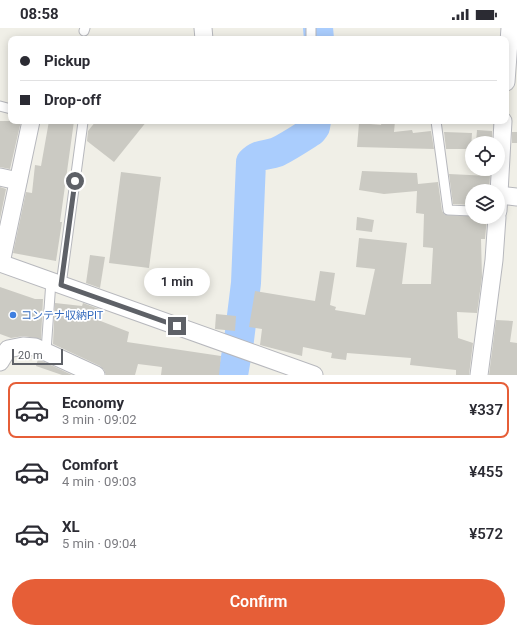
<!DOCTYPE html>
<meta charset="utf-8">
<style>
body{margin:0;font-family:Roboto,"Noto Sans JP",sans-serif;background:#f7f7f7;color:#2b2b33;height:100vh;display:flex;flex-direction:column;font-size:15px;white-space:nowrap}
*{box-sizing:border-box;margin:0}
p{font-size:13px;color:#7c7c81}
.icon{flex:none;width:22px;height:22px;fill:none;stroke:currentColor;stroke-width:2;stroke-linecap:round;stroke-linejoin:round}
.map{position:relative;height:347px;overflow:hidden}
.sheet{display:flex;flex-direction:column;background:#fff;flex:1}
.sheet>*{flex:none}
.guide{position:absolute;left:8px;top:8px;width:501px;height:88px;border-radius:8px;box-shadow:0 2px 10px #0003;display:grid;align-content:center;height:88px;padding:0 12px;background:#fff}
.fabs{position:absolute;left:465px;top:108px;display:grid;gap:8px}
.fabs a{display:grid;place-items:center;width:40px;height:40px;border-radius:50%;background:#fff;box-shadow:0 2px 10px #0003;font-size:20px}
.scale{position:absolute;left:12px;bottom:10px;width:51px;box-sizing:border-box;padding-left:4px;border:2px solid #5e6167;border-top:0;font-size:11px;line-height:14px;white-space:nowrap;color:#5e6167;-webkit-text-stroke:3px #fff;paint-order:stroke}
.end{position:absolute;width:18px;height:18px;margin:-9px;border:5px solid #5e6167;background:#fff;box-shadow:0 0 0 2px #fff}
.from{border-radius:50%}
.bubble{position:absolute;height:28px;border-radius:14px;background:#fff;box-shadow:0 2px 10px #0003;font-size:13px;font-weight:600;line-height:28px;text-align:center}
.guide b{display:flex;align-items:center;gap:14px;height:38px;font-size:15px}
.guide b+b{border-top:1px solid #e1e1e2}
.guide i{width:10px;height:10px;background:#2b2b33}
ul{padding:7px 0 0;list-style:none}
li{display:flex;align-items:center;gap:12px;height:56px;margin:0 8px 6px;padding:0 4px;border:2px solid transparent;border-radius:8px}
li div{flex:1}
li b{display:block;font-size:15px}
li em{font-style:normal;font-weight:600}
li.active{border-color:#e65e37}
li>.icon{width:36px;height:36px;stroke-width:1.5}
.action{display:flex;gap:8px;margin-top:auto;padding:8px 12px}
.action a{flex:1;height:46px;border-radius:24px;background:#e65e37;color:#fff;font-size:16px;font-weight:600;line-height:46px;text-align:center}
.status{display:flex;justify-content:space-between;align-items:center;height:28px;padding:0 20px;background:#fff;direction:ltr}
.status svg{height:11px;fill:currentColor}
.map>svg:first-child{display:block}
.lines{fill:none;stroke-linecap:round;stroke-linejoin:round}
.river{stroke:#aacdfd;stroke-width:30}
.building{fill:#cbcac3}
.lane-casing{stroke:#b7b8bd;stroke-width:11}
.street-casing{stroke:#b7b8bd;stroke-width:19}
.lane{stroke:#fff;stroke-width:9}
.street{stroke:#fff;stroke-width:17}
.route{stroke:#5e6167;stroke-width:5}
.shop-dot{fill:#3f7fe0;stroke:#fff;stroke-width:1.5}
.labels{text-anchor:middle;stroke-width:3.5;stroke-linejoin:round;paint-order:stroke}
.shop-label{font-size:11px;fill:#366cbe;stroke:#fff;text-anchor:start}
</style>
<div class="status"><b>08:58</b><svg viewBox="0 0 49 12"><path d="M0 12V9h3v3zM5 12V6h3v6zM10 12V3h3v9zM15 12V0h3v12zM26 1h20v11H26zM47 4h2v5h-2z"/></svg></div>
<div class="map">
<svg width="517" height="347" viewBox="0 0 517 347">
<rect width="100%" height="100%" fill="#f0efe7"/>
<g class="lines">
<g class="river">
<path d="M318,0L319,11"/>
<path d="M233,347L239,312L246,255L251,134C259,125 267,128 277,124C289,118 301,110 312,103L315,99L316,93"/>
</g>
</g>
<g class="building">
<path d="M0,93H21L10,141L0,139Z"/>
<path d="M49,93H74L60,194H62L56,233L13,225L26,164L32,165L35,137L41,138Z"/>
<path d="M96,93H147L114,134L87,113L88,103Z"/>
<path d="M382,93H395L394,104L412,102L413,105L431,103L434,121L357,119L359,95L381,97Z"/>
<path d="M477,102L492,103V115H476Z"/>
<path d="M444,104L472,105L471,121H446Z"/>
<rect x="512" y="104" width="5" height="11"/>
<path d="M362,143L417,145L418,156L438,154L442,183L445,187L487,189L485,211H481L482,249L477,285L457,284L458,310L473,315L469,347H456V342L410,337L411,330L347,325L346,332L331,330L332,325L303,319L302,328L260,317L262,301L249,299L255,263L315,273L320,243L335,245L330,277L336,279L335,282L365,287L375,241L356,239L359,210L407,215L402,256H431L433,220L423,219L424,186L416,185L417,163L384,166L359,162Z"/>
<path d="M121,144L161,149L149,240L109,235Z"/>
<path d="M449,146L490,148L489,163H472V177L453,176Z"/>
<path d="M0,159L6,161L0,191Z"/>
<path d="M357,189L374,192L372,204L356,202Z"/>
<path d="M90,227L105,229L100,260L86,255Z"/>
<path d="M0,259L35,271H43L41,311L24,308L11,310L0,306Z"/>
<path d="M55,275L82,278L83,275L99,281L98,292L129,304L127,314L221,328L219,347H161L162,339L138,336L135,347H106L104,342L100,338L53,316Z"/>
<path d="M216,286L236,288L235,303L215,301Z"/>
<path d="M496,292L513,293L510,314L517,315V347H489Z"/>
<path d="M38,331L72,347H62L36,338Z"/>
</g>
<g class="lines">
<defs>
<g id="lane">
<path d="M84,3L85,0"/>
<path d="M311,11V0"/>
<path d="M0,78L11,81"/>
<path d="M436,93L448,182L472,183"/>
<path d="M61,257L83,94"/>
<path d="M46,323L51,253"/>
</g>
<g id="street">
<path d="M203,0L204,11"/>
<path d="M506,54L510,0"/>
<path d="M0,149L18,153"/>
<path d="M499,167L517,169"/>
<path d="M498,183L503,93"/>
<path d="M0,235L314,347"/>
<path d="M1,235L31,93"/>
<path d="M0,334L8,321L23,318L35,319L96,347"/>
<path d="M479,347L494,232L497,189"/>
</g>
</defs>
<use href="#lane" class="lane-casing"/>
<use href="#street" class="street-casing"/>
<use href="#lane" class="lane"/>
<use href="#street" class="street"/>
</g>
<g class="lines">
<path class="route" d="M75,153L61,257L177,298"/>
</g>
<circle class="shop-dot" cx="13" cy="287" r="4"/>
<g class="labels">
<g class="shop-label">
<text x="21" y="291">コンテナ収納PIT</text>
</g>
</g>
</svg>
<div class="fabs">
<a><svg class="icon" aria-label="locate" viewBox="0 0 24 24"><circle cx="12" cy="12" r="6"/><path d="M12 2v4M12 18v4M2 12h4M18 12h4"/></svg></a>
<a><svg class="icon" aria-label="layers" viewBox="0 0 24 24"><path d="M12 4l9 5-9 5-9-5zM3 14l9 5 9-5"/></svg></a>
</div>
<div class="scale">20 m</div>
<i class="end from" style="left:75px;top:153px"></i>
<i class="end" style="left:177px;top:298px"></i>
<div class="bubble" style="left:144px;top:240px;width:66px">1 min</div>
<div class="guide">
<b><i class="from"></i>Pickup</b>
<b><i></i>Drop-off</b>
</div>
</div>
<section class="sheet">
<ul>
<li class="active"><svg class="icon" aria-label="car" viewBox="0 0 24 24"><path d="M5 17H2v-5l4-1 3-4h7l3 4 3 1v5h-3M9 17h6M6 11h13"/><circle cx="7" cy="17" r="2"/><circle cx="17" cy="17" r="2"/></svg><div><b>Economy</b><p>3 min · 09:02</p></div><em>¥337</em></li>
<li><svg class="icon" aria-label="car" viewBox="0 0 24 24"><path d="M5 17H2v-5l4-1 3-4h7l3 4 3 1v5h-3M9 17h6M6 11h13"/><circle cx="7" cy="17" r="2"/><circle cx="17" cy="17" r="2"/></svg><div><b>Comfort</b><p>4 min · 09:03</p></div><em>¥455</em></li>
<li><svg class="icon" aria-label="car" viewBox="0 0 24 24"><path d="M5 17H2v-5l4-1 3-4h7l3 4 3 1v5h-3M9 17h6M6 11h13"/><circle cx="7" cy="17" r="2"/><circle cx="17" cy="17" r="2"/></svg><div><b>XL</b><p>5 min · 09:04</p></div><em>¥572</em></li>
</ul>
<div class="action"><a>Confirm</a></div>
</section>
